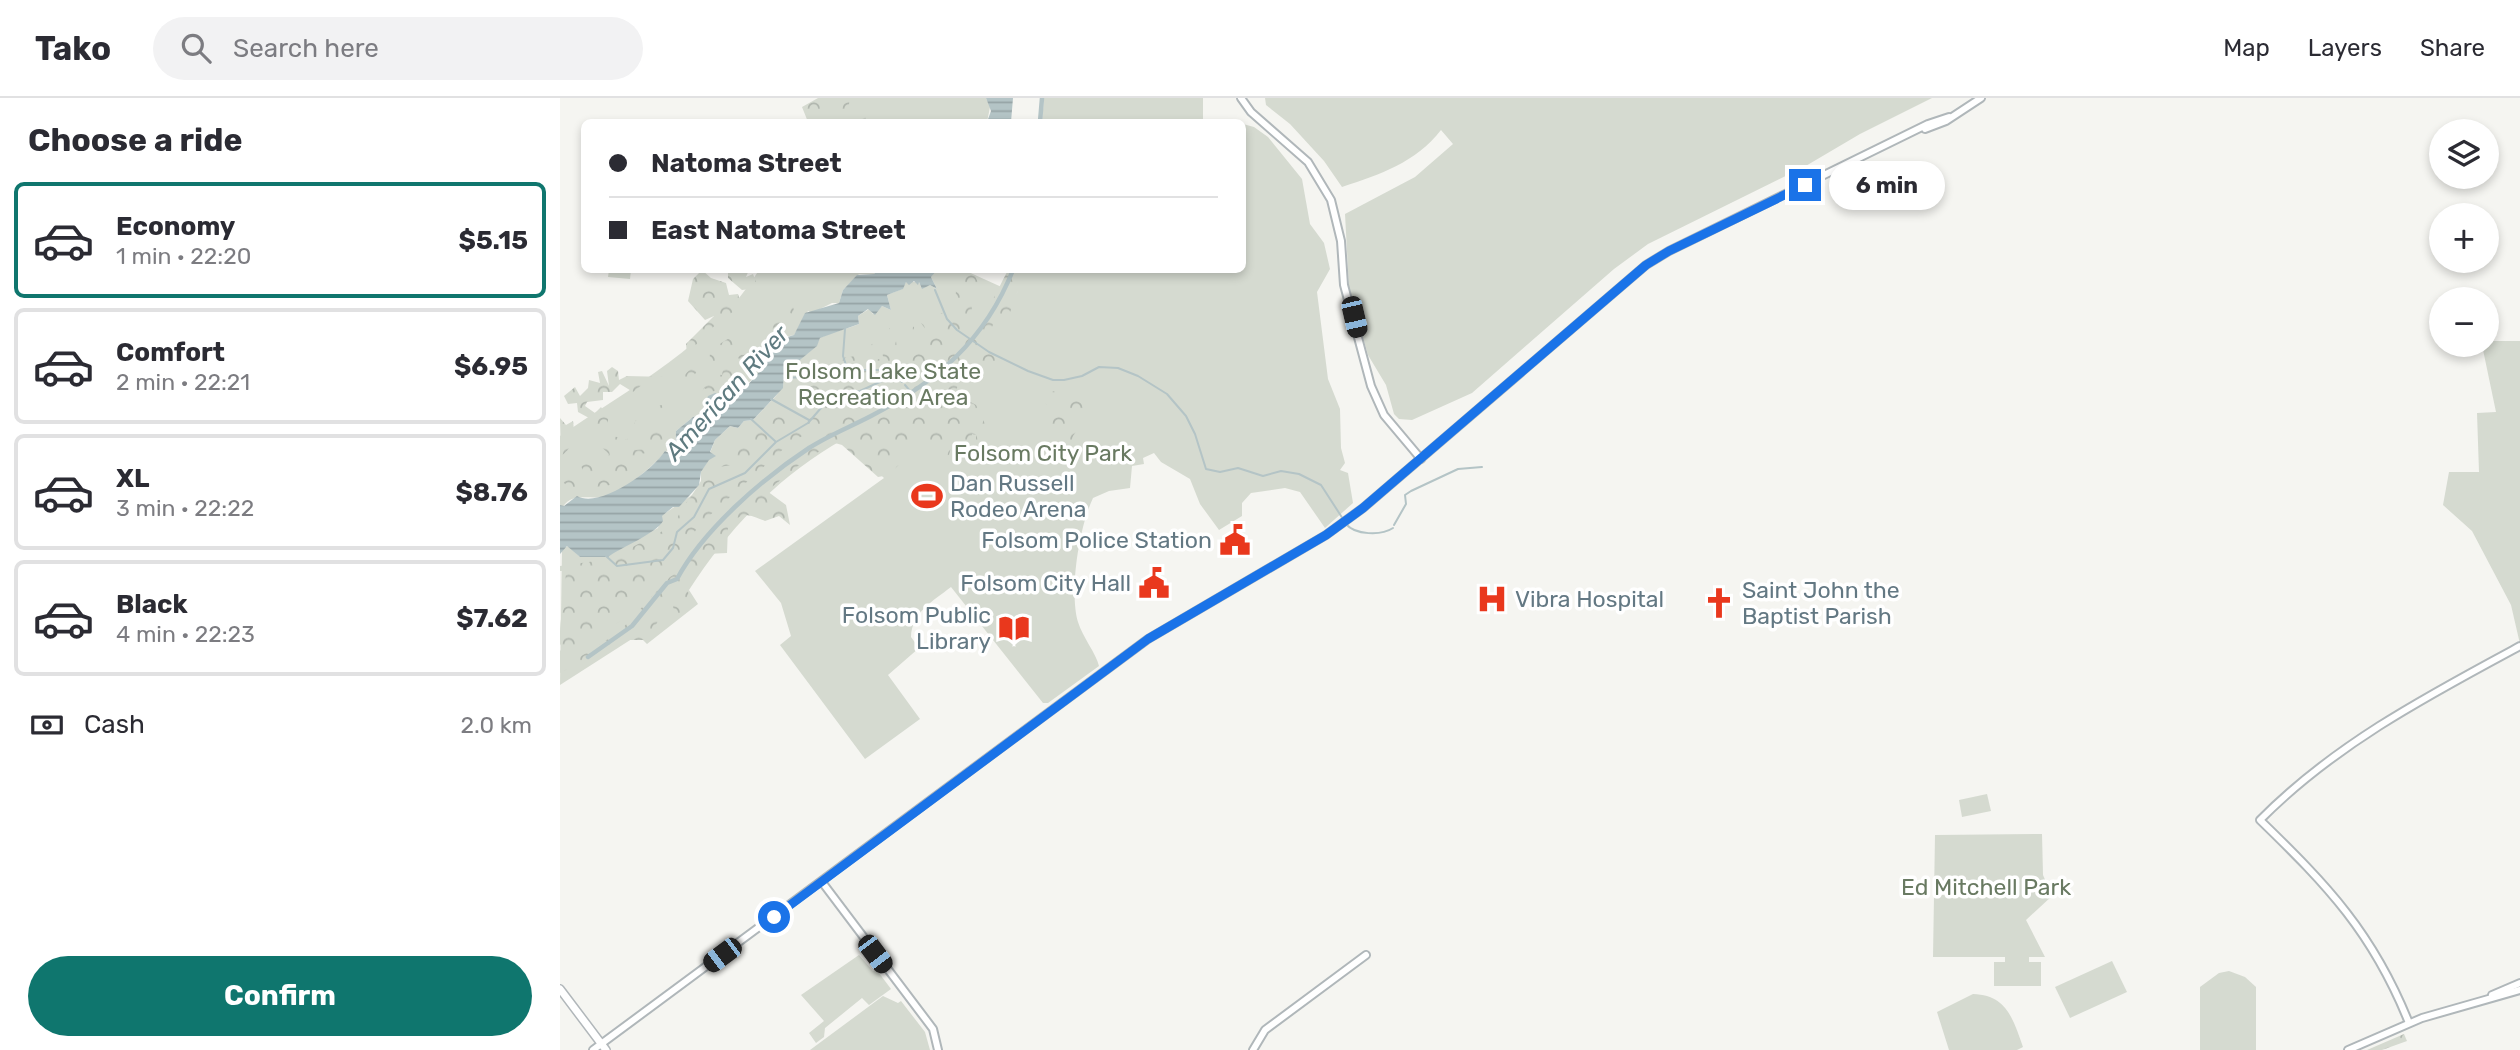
<!DOCTYPE html>
<meta charset="utf-8">
<style>
body{margin:0;font-family:Rubik,sans-serif;background:#f2f2f3;color:#2b2b33;height:100vh;display:flex;flex-direction:column;font-size:26px;white-space:nowrap}
*{box-sizing:border-box;margin:0}
p{font-size:23px;color:#7c7c81}
.icon{flex:none;width:38px;height:38px;fill:none;stroke:currentColor;stroke-width:2;stroke-linecap:round;stroke-linejoin:round}
.map{position:relative;flex:1;overflow:hidden}
.details{display:flex;flex-direction:column;background:#fff;width:560px}
.details>*{flex:none}
.top-card{position:absolute;left:21px;top:21px;width:665px;height:154px;border-radius:10px;box-shadow:0 4px 10px #0003;display:grid;align-content:center;height:154px;padding:0 28px;background:#fff}
.buttons{position:absolute;left:1869px;top:21px;display:grid;gap:14px}
.buttons a{display:grid;place-items:center;width:70px;height:70px;border-radius:50%;background:#fff;box-shadow:0 4px 10px #0003;font-size:35px}
.end{position:absolute;width:32px;height:32px;margin:-16px;border:9px solid #1a73e8;background:#fff;box-shadow:0 0 0 4px #fff}
.from{border-radius:50%}
.bubble{position:absolute;height:49px;border-radius:24px;background:#fff;box-shadow:0 4px 10px #0003;font-size:23px;font-weight:700;line-height:49px;text-align:center}
.car{position:absolute;width:21px;height:42px;margin:-21px -10px;border-radius:9px;box-shadow:0 0 5px 2px #0007;background:linear-gradient(#222 24%,#8ab4d8 0 40%,#222 0 76%,#8ab4d8 0 86%,#222 0)}
.top-card b{display:flex;align-items:center;gap:24px;height:66px;font-size:26px}
.top-card b+b{border-top:2px solid #e1e1e2}
.top-card i{width:18px;height:18px;background:#2b2b33}
ul{padding:0;list-style:none}
li{display:flex;align-items:center;gap:21px;height:116px;margin:0 14px 10px;padding:0 14px;border:4px solid #e1e1e2;border-radius:10px}
li div{flex:1}
li b{display:block;font-size:26px}
li em{font-style:normal;font-weight:700}
li.current{border-color:#0f766e}
li>.icon{width:63px;height:63px;stroke-width:1.5}
h2{padding:0 28px;font-size:32px;line-height:84px}
.pay{display:flex;align-items:center;gap:18px;height:77px;padding:0 28px;font-size:26px}
.pay p{margin-inline-start:auto}
.button{display:flex;gap:14px;margin-top:auto;padding:14px 28px}
.button a{flex:1;height:80px;border-radius:42px;background:#0f766e;color:#fff;font-size:28px;font-weight:700;line-height:80px;text-align:center}
header{display:flex;align-items:center;gap:42px;box-sizing:border-box;height:98px;padding:0 35px;background:#fff;border-bottom:2px solid #e1e1e2}
header strong{font-size:33px}
nav{display:flex;gap:38px;margin-inline-start:auto;font-size:24px}
.search{width:490px;height:63px;background:#f2f2f3;display:flex;align-items:center;gap:18px;box-sizing:border-box;padding:0 24px;border-radius:38px;color:#7c7c81;font-size:26px}
main{display:flex;flex:1;min-height:0}
.map>svg:first-child{display:block}
.green{fill:#d5dad0}
.forest{fill:url(#forest-crowns)}
.water{fill:url(#water-rules)}
.lines{fill:none;stroke-linecap:round;stroke-linejoin:round}
.stream{stroke:#b4c4c6;stroke-width:2}
.canal{stroke:#b4c4c6;stroke-width:4.5}
.secondary-casing{stroke:#b0b7ba;stroke-width:10}
.primary-casing{stroke:#b1b7ba;stroke-width:10}
.secondary{stroke:#fff;stroke-width:6}
.primary{stroke:#fff;stroke-width:7}
.route{stroke:#1a73e8;stroke-width:9}
.labels{text-anchor:middle;stroke-width:7;stroke-linejoin:round;paint-order:stroke}
.park-label{font-size:23px;fill:#697a62;stroke:#fff}
.poi-label{font-size:23px;fill:#637883;stroke:#fff;text-anchor:start}
.water-label{font-size:24px;font-style:italic;fill:#5f7b80;stroke:#fff}
</style>
<header>
<strong>Tako</strong>
<div class="search"><svg class="icon" aria-label="search" viewBox="0 0 24 24"><circle cx="10" cy="10" r="6"/><path d="M15 15l6 6"/></svg>Search here</div>
<nav><a>Map</a><a>Layers</a><a>Share</a></nav>
</header>
<main>
<section class="details">
<h2>Choose a ride</h2>
<ul>
<li class="current"><svg class="icon" aria-label="car" viewBox="0 0 24 24"><path d="M5 17H2v-5l4-1 3-4h7l3 4 3 1v5h-3M9 17h6M6 11h13"/><circle cx="7" cy="17" r="2"/><circle cx="17" cy="17" r="2"/></svg><div><b>Economy</b><p>1 min · 22:20</p></div><em>$5.15</em></li>
<li><svg class="icon" aria-label="car" viewBox="0 0 24 24"><path d="M5 17H2v-5l4-1 3-4h7l3 4 3 1v5h-3M9 17h6M6 11h13"/><circle cx="7" cy="17" r="2"/><circle cx="17" cy="17" r="2"/></svg><div><b>Comfort</b><p>2 min · 22:21</p></div><em>$6.95</em></li>
<li><svg class="icon" aria-label="car" viewBox="0 0 24 24"><path d="M5 17H2v-5l4-1 3-4h7l3 4 3 1v5h-3M9 17h6M6 11h13"/><circle cx="7" cy="17" r="2"/><circle cx="17" cy="17" r="2"/></svg><div><b>XL</b><p>3 min · 22:22</p></div><em>$8.76</em></li>
<li><svg class="icon" aria-label="car" viewBox="0 0 24 24"><path d="M5 17H2v-5l4-1 3-4h7l3 4 3 1v5h-3M9 17h6M6 11h13"/><circle cx="7" cy="17" r="2"/><circle cx="17" cy="17" r="2"/></svg><div><b>Black</b><p>4 min · 22:23</p></div><em>$7.62</em></li>
</ul>
<div class="pay"><svg class="icon" aria-label="cash" viewBox="0 0 24 24"><path d="M3 7h18v10H3z"/><circle cx="12" cy="12" r="2"/></svg>Cash<p>2.0 km</p></div>
<div class="button"><a>Confirm</a></div>
</section>
<div class="map">
<svg width="1960" height="952" viewBox="0 0 1960 952">
<defs>
<pattern id="forest-crowns" width="20" height="18" patternUnits="userSpaceOnUse" patternTransform="scale(1.75)"><rect width="20" height="18" fill="#d5dad0"/><path d="M2 6a3 3 0 1 1 6 0M12 15a3 3 0 1 1 6 0" fill="none" stroke="#b0b6ae"/></pattern>
<pattern id="water-rules" width="6" height="5" patternUnits="userSpaceOnUse" patternTransform="scale(1.75)"><rect width="6" height="5" fill="#b4c4c6"/><path d="M0 2.5h6" fill="none" stroke="#96a4a6"/></pattern>
</defs>
<rect width="100%" height="100%" fill="#f5f5f1"/>
<g class="green">
<path d="M266,0H426L430,9L427,24H259Z"/>
<path d="M484,0H643V24H482Z"/>
<path d="M705,0H1372L1300,36L1244,69L1088,146L1054,171L912,295L852,322L839,321L834,316L826,287L808,257L789,190L785,116L855,79L893,46L881,32C855,65 821,76 782,89L764,63L730,26L706,7Z"/>
<path d="M683,26L694,29L708,39L742,81L750,126L764,145L770,171L757,194L768,281L780,311L781,350L785,365L780,372L788,375L793,405L765,430L740,394L725,390L691,395L682,405V418L659,432L640,406L630,381L601,364L594,355L583,360L584,366L572,368L570,390L549,393L533,400C519,429 509,494 518,524C523,540 536,555 539,568L488,605H483L391,489C373,503 352,514 351,539L359,550L328,577L360,621L305,661L220,547L231,538L221,505L195,473L324,380L284,341C218,378 169,430 129,492L138,506L87,546L78,537L0,587L2,451L8,448L20,459L49,457L98,430L101,418L132,397L141,383V374L149,361L155,358L150,355L155,342L170,328L178,330L184,323L193,322L215,299L223,289L224,275L256,248L260,240C273,233 285,232 299,226L298,218L309,211L313,216L322,208L331,212L327,197L342,191L346,184H359L361,189L370,187L377,191L371,179L375,172H404L457,196L458,172H682Z"/>
<path d="M49,172H71L70,181L48,179Z"/>
<path d="M199,172H318L314,176H299L283,192L279,205H272L252,215L248,213L234,237L216,241C203,277 187,295 147,300L140,317L133,319L116,333L115,358L108,352C92,368 64,395 42,399C29,401 11,395 3,409L0,407V338C69,291 154,245 199,172Z"/>
<path d="M1927,208H1935L1936,231L1927,232Z"/>
<path d="M1927,243H1960V546L1951,507L1912,433L1883,407L1889,374H1919L1917,315L1936,314L1922,247H1927Z"/>
<path d="M1427,696L1431,713L1402,719L1399,702Z"/>
<path d="M1482,736L1483,777L1492,798L1466,822L1485,859H1469V864H1481V888H1434V864H1445V859H1373L1375,737Z"/>
<path d="M299,857L313,873L316,871L331,891L309,907L302,900L265,930L264,939L256,945L249,935L264,923L241,897Z"/>
<path d="M1552,863L1567,894L1510,920L1495,889Z"/>
<path d="M1669,873L1685,879L1696,889V952H1640V889L1659,875Z"/>
<path d="M1413,896C1447,897 1453,921 1463,949L1457,952H1389L1377,914Z"/>
<path d="M323,898L338,905L341,903L365,934L370,952H250Z"/>
</g>
<g class="forest">
<path d="M258,0H290L287,18L283,21L271,17L259,24H248L242,9Z"/>
<path d="M300,0H316L308,9L305,24L296,23L299,7L304,4Z"/>
<path d="M142,172L151,180L166,185L169,197L178,196L180,203L173,214L162,220L127,256L126,246L154,218L145,222L128,203L133,181Z"/>
<path d="M175,172H189L186,179L193,176L196,184L190,191L182,192L168,180V175H176Z"/>
<path d="M398,172L415,178L421,191L411,202L413,222L400,241L350,276L230,345L139,427L121,456L60,523L24,548L6,554L0,546C0,523 0,503 19,495L20,487L5,488L6,473H0V468L50,461L114,427L122,410L146,380L187,373L188,370L172,367L152,370L187,345L191,327L204,314L231,313L255,304L254,292L235,282L250,272L254,276L266,271L272,260C291,260 300,259 313,245L318,261L324,263L321,249L324,243H336L338,258L343,262L351,261L367,247L360,236L367,233L361,225L376,227L382,233L385,230L380,216L387,212L396,223L402,221L393,201L396,195L393,182Z"/>
<path d="M448,172H458L459,190L449,217L436,219L430,234L435,245L444,251V256L428,273L401,279L394,298L351,343L342,346L346,359L329,377L318,379L282,347L275,345L249,359L207,393L226,407L230,427L219,418L205,423C187,416 182,413 168,429L167,455L147,456L126,484L131,508L116,519L112,505L106,503L97,525L84,542H60L0,575V552L12,564L59,534L110,479L119,473V466L176,402L229,355L273,325L325,301L402,248L424,219Z"/>
<path d="M247,175H254L264,183L265,196L245,186Z"/>
<path d="M237,197H241L239,202L232,204L235,217L227,214L226,223L221,225L219,231L214,229L211,235L204,234L203,226L212,221L209,210L214,201L218,200L223,207Z"/>
<path d="M338,222L354,229V234L346,239L329,231Z"/>
<path d="M179,234L184,244L179,254L183,257L191,254L195,265L191,267L187,261L173,260L171,268L180,270L179,274L163,282L160,291L151,294L144,290L136,303L131,292L121,287V281L133,268L139,271L131,281L139,285L144,284L148,275L162,277L163,272L149,268L150,255L153,253L157,262L165,265L164,259L157,252L158,247Z"/>
<path d="M52,269L58,273L59,282L67,278L107,279L109,283L95,301L91,298L92,285L88,282L73,294L60,286L52,294H43V302L27,304L25,308L35,315L41,309L48,320V332L39,336L29,320L18,314L17,305L8,306L4,298L15,289L20,298L28,290L29,282L40,285L38,274L42,273L49,288L47,273Z"/>
<path d="M487,292L512,297L534,310L513,338L511,352L506,357L498,356L492,347L488,323L494,316L482,300Z"/>
<path d="M405,301L416,307L435,347L432,350L426,347L420,355L416,354V337L412,336L410,360L403,364L398,361L401,353L399,349H391L389,357C378,361 369,354 365,343L371,333L392,317Z"/>
<path d="M97,308L102,307C105,318 104,329 107,341L94,349L76,343L75,352L88,351V355L78,356L72,364L63,357L69,372L50,387L37,389L38,378L33,377V396C18,399 11,392 1,382L6,375L13,382L24,379L19,358L32,348L36,351L37,362L45,365L49,356L37,345L50,337L67,342L76,322H80L84,334L93,333L86,318L99,316L95,310Z"/>
<path d="M0,320L6,327L13,323C15,337 14,349 1,358Z"/>
<path d="M1844,936L1847,943L1822,952H1807Z"/>
</g>
<g class="water">
<path d="M426,0H453L451,24H427L431,13Z"/>
<path d="M318,172H377L371,179L377,191L370,187L362,191L359,184L358,187L354,183L349,187L346,184L343,191L327,197L331,212L322,208L315,217L308,211L298,218L299,226L260,240L257,248L224,275L223,290L193,322L184,323L178,330L170,328L155,342L150,354L156,358L149,362L141,374L139,387L119,409H113L102,418L103,423C97,435 60,450 48,459H20L7,448L0,456V407L4,408L17,398C40,411 92,373 105,353L115,358L116,333L133,319L140,317L148,298L155,295L164,298L187,288L210,261L214,243L234,237L245,215L279,205L283,192L297,177L314,176Z"/>
</g>
<g class="lines">
<g class="stream">
<path d="M375,192L387,221L397,232L429,254L468,273L493,282H504L522,278L539,269L558,270L578,278L607,296L626,318L635,336L646,371L660,374L678,370L703,378L721,373L739,376L761,387L783,421"/>
<path d="M285,231L283,258L288,273"/>
<path d="M220,280L251,279L273,272H326L334,276"/>
<path d="M345,287L351,294"/>
<path d="M211,301L249,322"/>
<path d="M191,321L215,343"/>
<path d="M786,426C795,437 821,438 833,430"/>
<path d="M834,427L846,406L845,397L851,393L898,371L922,369"/>
<path d="M46,458L57,468L103,462L113,450L117,434L134,419L149,391L185,375L216,344L248,325L274,295L300,293L335,277L342,284"/>
</g>
<g class="canal">
<path d="M480,24L482,0"/>
<path d="M28,559L72,528L107,485L117,481C143,432 202,381 249,350C269,337 290,329 311,318C377,284 425,242 453,172"/>
</g>
<defs>
<g id="secondary">
<path d="M681,0L691,14L748,64L771,102L781,143L784,187L811,288L824,317L861,361"/>
<path d="M1365,31L1386,23L1421,0"/>
<path d="M262,784L373,931L378,952"/>
<path d="M1932,897L1960,885"/>
<path d="M1849,925C1813,835 1768,788 1700,722C1774,647 1867,598 1960,548"/>
<path d="M33,952L588,541L766,437L803,410L1086,167L1109,153L1368,26L1389,19"/>
<path d="M693,952L705,932L806,857"/>
<path d="M1788,952L1862,920L1960,892"/>
</g>
<path id="primary" d="M0,891L46,952"/>
</defs>
<use href="#secondary" class="secondary-casing"/>
<use href="#primary" class="primary-casing"/>
<use href="#secondary" class="secondary"/>
<use href="#primary" class="primary"/>
</g>
<g class="lines">
<path class="route" d="M214,819L588,541L766,437L803,410L1086,167L1109,153L1245,87"/>
</g>
<defs>
<symbol id="stadium-bare" viewBox="-9 -9 18 18"><path d="M0-5a6.5 5 0 1 0 0 10a6.5 5 0 1 0 0-10ZM-3.5-1.8h7v3.6h-7Z" fill="#e9381d" stroke="#fff" stroke-width="2.5" paint-order="stroke"/></symbol>
<symbol id="civic-bare" viewBox="-9 -9 18 18"><path d="M-.6-6.5H3V-4.5H.6V-3L4-1V1h2V6H-6V1h2V-1L-.6-3ZM-1.2 2.5V6h2.4V2.5Z" fill="#e9381d" stroke="#fff" stroke-width="2.5" paint-order="stroke"/></symbol>
<symbol id="hospital-bare" viewBox="-9 -9 18 18"><path d="M-5-5h3v3.5h4V-5h3V5h-3V1.5h-4V5h-3Z" fill="#e9381d" stroke="#fff" stroke-width="2.5" paint-order="stroke"/></symbol>
<symbol id="church-bare" viewBox="-9 -9 18 18"><path d="M-1.2-6h2.4v3.5h3.3v2.4h-3.3V6h-2.4V-.1h-3.3v-2.4h3.3Z" fill="#e9381d" stroke="#fff" stroke-width="2.5" paint-order="stroke"/></symbol>
<symbol id="library-bare" viewBox="-9 -9 18 18"><path d="M-6-4Q-3-5.5-.7-3.5V5Q-3 3-6 4ZM6-4Q3-5.5 .7-3.5V5Q3 3 6 4Z" fill="#e9381d" stroke="#fff" stroke-width="2.5" paint-order="stroke"/></symbol>
</defs>
<g fill-rule="evenodd">
<use href="#stadium-bare" x="345" y="376" width="44" height="44"/>
<use href="#civic-bare" x="653" y="420" width="44" height="44"/>
<use href="#civic-bare" x="572" y="463" width="44" height="44"/>
<use href="#hospital-bare" x="910" y="479" width="44" height="44"/>
<use href="#church-bare" x="1137" y="483" width="44" height="44"/>
<use href="#library-bare" x="432" y="508" width="44" height="44"/>
</g>
<g class="labels">
<g class="park-label">
<text x="323" y="281">Folsom Lake State<tspan x="323" dy="26">Recreation Area</tspan></text>
<text x="483" y="363">Folsom City Park</text>
<text x="1426" y="797">Ed Mitchell Park</text>
</g>
<g class="poi-label">
<text x="390" y="393">Dan Russell<tspan x="390" dy="26">Rodeo Arena</tspan></text>
<text x="652" y="450" text-anchor="end">Folsom Police Station</text>
<text x="571" y="493" text-anchor="end">Folsom City Hall</text>
<text x="1182" y="500">Saint John the<tspan x="1182" dy="26">Baptist Parish</tspan></text>
<text x="955" y="509">Vibra Hospital</text>
<text x="431" y="525" text-anchor="end">Folsom Public<tspan x="431" dy="26">Library</tspan></text>
</g>
<g class="water-label">
<text transform="translate(167 295) rotate(-48)" y="8">American River</text>
</g>
</g>
</svg>
<div class="buttons">
<a><svg class="icon" aria-label="layers" viewBox="0 0 24 24"><path d="M12 4l9 5-9 5-9-5zM3 14l9 5 9-5"/></svg></a>
<a>+</a>
<a>−</a>
</div>
<i class="end from" style="left:214px;top:819px"></i>
<i class="end" style="left:1245px;top:87px"></i>
<div class="bubble" style="left:1269px;top:63px;width:116px">6 min</div>
<i class="car" style="left:794px;top:219px;rotate:167deg"></i>
<i class="car" style="left:315px;top:856px;rotate:143deg"></i>
<i class="car" style="left:162px;top:857px;rotate:233deg"></i>
<div class="top-card">
<b><i class="from"></i>Natoma Street</b>
<b><i></i>East Natoma Street</b>
</div>
</div>
</main>
